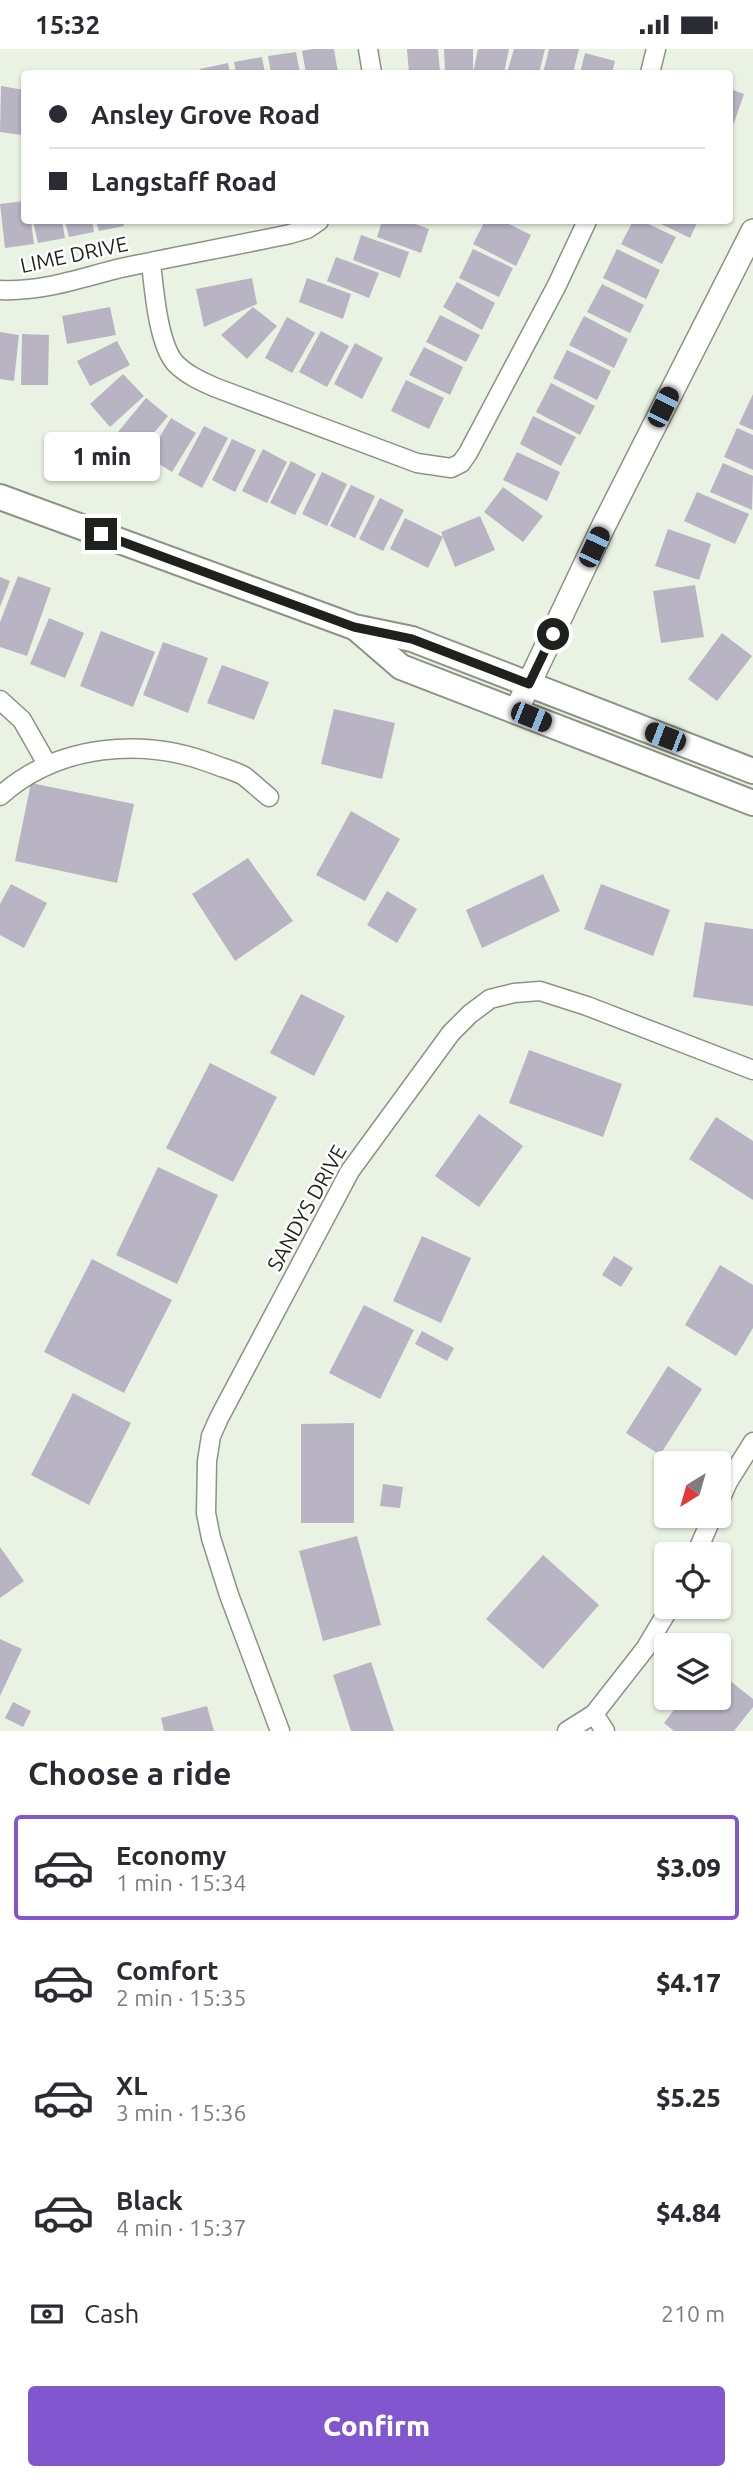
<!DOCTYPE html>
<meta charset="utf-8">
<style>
body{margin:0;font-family:Ubuntu,sans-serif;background:#f2f2f3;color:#2b2b33;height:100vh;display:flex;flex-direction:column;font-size:26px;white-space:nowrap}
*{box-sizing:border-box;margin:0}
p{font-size:23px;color:#7c7c81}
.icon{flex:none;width:38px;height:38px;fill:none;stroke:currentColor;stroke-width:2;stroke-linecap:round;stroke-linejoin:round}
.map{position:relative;height:1682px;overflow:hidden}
.sheet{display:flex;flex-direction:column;background:#fff;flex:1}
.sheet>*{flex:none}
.guide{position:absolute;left:21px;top:21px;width:712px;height:154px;border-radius:7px;box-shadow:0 2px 5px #0004;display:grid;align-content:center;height:154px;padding:0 28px;background:#fff}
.needle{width:46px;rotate:217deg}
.buttons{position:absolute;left:654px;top:1402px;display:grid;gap:14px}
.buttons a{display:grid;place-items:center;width:77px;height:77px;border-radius:7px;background:#fff;box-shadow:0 2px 5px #0004;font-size:35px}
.end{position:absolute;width:32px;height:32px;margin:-16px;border:9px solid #1f221c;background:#fff;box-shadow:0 0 0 4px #fff}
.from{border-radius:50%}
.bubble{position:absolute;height:49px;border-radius:7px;background:#fff;box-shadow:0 2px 5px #0004;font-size:23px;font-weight:800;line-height:49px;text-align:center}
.car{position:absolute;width:21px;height:42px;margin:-21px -10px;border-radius:9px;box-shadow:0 0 5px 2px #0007;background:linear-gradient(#222 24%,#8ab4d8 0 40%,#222 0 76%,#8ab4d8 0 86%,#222 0)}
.guide b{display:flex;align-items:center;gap:24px;height:66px;font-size:26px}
.guide b+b{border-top:2px solid #e1e1e2}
.guide i{width:18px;height:18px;background:#2b2b33}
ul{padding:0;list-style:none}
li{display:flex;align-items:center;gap:21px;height:105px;margin:0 14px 10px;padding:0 14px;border:4px solid transparent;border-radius:7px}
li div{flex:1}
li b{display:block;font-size:26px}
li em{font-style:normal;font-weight:800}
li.active{border-color:#8156cf}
li>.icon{width:63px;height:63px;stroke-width:1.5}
h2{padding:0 28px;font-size:32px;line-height:84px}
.pay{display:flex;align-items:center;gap:18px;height:77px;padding:0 28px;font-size:26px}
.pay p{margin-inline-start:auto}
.cta{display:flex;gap:14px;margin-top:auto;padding:14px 28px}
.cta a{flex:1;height:80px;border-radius:7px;background:#8156cf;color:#fff;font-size:28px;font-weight:800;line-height:80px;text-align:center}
.status{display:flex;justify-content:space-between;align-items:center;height:49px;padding:0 35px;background:#fff;direction:ltr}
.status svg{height:19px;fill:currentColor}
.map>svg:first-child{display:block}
.building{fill:#b8b4c4}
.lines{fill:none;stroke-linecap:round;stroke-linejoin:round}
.minor-casing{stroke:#8b9384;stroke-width:21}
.tertiary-casing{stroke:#8b9384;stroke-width:26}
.secondary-casing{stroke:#8b9384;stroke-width:28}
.minor{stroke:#fff;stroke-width:18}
.tertiary{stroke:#fff;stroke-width:23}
.secondary{stroke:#fff;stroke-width:24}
.route{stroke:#1f221c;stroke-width:9}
.labels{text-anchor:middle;stroke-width:5;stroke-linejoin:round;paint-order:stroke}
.street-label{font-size:21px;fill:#1f221c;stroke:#fff}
</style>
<div class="status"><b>15:32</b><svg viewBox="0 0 49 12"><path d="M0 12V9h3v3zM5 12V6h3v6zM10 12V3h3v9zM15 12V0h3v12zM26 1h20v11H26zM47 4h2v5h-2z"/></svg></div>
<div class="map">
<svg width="753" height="1682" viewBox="0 0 753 1682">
<rect width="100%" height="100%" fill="#eaf3e3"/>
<g class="building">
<path d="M313,0H334L338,24H306L302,2Z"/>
<path d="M407,0H438L440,23L409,24Z"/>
<path d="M444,0H473V21L445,23Z"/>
<path d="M478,0H509L504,24H473Z"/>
<path d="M514,0H545L539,24H507Z"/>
<path d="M549,0H579L573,24H543Z"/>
<path d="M296,3L300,24H271L268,7Z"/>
<path d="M585,4L615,12L612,24H580Z"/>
<path d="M262,8L265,24H236L234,13Z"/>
<path d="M228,14L230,24H201L200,20Z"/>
<path d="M1,37L24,41L22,86L0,83Z"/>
<path d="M730,40L744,45L734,74L730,73Z"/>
<path d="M24,152V172H31L34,195L5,199L0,155Z"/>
<path d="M33,172H62L65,189L38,194Z"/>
<path d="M65,172H92L94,183L69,188Z"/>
<path d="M96,172H123L124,177L99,182Z"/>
<path d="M382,172H407L429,180L421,204L377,188Z"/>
<path d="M485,172H503L531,186L516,217L473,195Z"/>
<path d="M633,172H642L676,188L662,215L621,195Z"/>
<path d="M655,172H698L690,189Z"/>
<path d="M361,186L409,203L400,229L353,211Z"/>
<path d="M473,200L513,219L499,248L459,229Z"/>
<path d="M617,200L660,221L646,250L603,229Z"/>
<path d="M336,208L379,224L369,249L327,232Z"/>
<path d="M252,229L257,255L204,278L196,240Z"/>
<path d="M307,229L351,245L343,270L299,253Z"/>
<path d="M457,233L495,254L482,281L443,258Z"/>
<path d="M602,235L644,256L630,284L587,263Z"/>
<path d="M110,258L116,286L67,295L62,267Z"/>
<path d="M253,258L277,277L247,310L221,286Z"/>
<path d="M440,266L480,286L466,313L426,293Z"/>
<path d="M584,267L628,290L614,319L569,296Z"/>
<path d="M287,268L315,284L292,324L265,309Z"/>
<path d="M321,282L349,297L327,338L299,323Z"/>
<path d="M0,283L19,286L14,332L0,330Z"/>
<path d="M22,285L49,286L48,336H21Z"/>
<path d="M117,292L130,316L90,337L77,312Z"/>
<path d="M355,294L383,309L362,350L334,335Z"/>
<path d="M424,298L463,318L450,346L409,326Z"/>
<path d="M567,301L611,322L597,351L553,329Z"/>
<path d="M123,325L144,347L110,378L90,355Z"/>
<path d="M406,331L444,349L429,380L391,362Z"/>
<path d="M551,334L595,357L580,386L536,363Z"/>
<path d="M753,345V381L739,375Z"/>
<path d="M146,349L168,367L139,402L118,383Z"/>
<path d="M533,367L576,388L561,417L520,395Z"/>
<path d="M171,369L196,384L172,423L148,408Z"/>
<path d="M204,377L228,389L202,439L178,426Z"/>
<path d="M737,379L753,386V421L724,408Z"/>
<path d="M232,390L256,401L235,443L212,431Z"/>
<path d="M263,400L287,413L267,454L242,442Z"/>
<path d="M517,403L560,423L547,452L503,431Z"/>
<path d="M291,412L316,425L295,466L270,454Z"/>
<path d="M723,414L753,427L752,461L710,443Z"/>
<path d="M322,423L347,435L327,477L302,465Z"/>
<path d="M351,436L375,447L355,489L330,477Z"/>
<path d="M503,438L543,467L523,493L484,463Z"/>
<path d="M697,443L749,465L735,495L684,472Z"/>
<path d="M380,449L404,461L383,502L359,490Z"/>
<path d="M480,467L495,501L455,518L441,483Z"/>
<path d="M405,469L443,488L428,519L390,500Z"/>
<path d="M668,480L711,495L699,531L655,517Z"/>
<path d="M18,527L51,539L27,607L0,598V573Z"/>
<path d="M0,528L10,532L0,558Z"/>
<path d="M695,536L704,588L661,594L653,542Z"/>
<path d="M49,569L84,584L65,629L30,615Z"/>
<path d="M101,582L155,603L133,658L80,637Z"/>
<path d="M722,584L752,607L717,652L688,630Z"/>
<path d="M163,593L208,609L188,664L143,646Z"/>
<path d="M222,616L269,633L254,671L207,654Z"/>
<path d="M334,660L395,674L382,730L321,715Z"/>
<path d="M31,734L134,755L117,834L15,812Z"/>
<path d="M351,762L400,790L365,852L316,826Z"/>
<path d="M248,809L293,872L235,912L192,845Z"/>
<path d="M543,825L560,862L482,899L466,861Z"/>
<path d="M11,835L47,854L24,899L0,886V855Z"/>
<path d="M601,835L670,861L653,907L584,880Z"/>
<path d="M387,842L417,860L397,894L367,876Z"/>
<path d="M705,873L753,880V957L693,948Z"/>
<path d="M301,945L345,967L314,1027L270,1004Z"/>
<path d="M529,1001L622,1035L603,1088L509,1054Z"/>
<path d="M210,1014L277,1048L233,1133L166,1099Z"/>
<path d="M479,1065L523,1097L479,1158L435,1127Z"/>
<path d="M716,1068L753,1092V1151L689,1110Z"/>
<path d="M158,1118L218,1146L177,1235L116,1206Z"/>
<path d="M422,1187L471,1209L441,1274L393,1252Z"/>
<path d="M614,1207L633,1219L621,1238L602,1226Z"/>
<path d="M92,1210L172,1251L124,1344L44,1303Z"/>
<path d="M720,1216L753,1236V1279L736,1307L685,1276Z"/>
<path d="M364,1256L414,1281L380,1350L329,1324Z"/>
<path d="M422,1282L454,1299L447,1312L415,1295Z"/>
<path d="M668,1317L702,1340L660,1406L626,1384Z"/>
<path d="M73,1344L131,1374L89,1456L31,1426Z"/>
<path d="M354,1374V1474H301V1375Z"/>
<path d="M383,1435L403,1438L400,1459L380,1457Z"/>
<path d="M357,1487L381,1576L323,1592L299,1502Z"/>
<path d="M0,1498L24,1532L0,1549Z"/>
<path d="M543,1506L599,1556L543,1620L486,1570Z"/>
<path d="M0,1590L22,1600L0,1647Z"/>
<path d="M371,1613L394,1682H351L333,1626Z"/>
<path d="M719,1623L753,1650V1658L734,1682H674L664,1674L684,1648H719Z"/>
<path d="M13,1653L31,1662L23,1678L5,1669Z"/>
<path d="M207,1657L214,1682H164L161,1669Z"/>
</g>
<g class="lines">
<defs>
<g id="minor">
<path d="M368,0L372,24"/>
<path d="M650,24L656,0"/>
<path d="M151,214C154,240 158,296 176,315C187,326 201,332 214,338L417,414L451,419L461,414L468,404L557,236L587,172"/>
<path d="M0,241C43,243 80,229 121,219C177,207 234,197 290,185L307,180L319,172"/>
<path d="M0,651L22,671L47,715"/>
<path d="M0,747C58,695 143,688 213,715C223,719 235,722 244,727C252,733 260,741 269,748"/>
<path d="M719,1453L728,1433L753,1393"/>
<path d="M696,1505L713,1466"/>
<path d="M594,1665L605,1682"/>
<path d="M280,1682L229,1546L211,1489L206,1464L207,1412L211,1387L219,1369L350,1122L451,984L470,965L490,950L514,944L540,942L587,957L753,1021"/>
<path d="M567,1682L594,1665L645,1600L670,1558"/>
</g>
<path id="tertiary" d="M516,662L604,476L753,182"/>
<g id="secondary">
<path d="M0,448L354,578L412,590L753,722"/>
<path d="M357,580L401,618L753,754"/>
</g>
</defs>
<use href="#minor" class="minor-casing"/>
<use href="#tertiary" class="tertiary-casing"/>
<use href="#secondary" class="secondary-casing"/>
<use href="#minor" class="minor"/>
<use href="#tertiary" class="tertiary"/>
<use href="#secondary" class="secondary"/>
</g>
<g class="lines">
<path class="route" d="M101,485L354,578L412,590L529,635L553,585"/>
</g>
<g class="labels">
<g class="street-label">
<text transform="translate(74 206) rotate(-12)" y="7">LIME DRIVE</text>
<text transform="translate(307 1159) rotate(-61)" y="7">SANDYS DRIVE</text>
</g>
</g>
</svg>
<div class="buttons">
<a><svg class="needle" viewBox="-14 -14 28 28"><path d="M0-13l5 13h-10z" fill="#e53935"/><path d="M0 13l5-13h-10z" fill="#7c7c81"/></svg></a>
<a><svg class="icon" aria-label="locate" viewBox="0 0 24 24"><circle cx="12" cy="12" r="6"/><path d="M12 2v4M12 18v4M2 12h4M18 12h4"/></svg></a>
<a><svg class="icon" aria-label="layers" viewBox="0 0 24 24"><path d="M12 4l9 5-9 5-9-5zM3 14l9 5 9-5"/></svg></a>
</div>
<i class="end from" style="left:553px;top:585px"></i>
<i class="end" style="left:101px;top:485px"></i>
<div class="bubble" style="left:44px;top:383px;width:116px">1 min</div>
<i class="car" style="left:663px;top:358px;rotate:26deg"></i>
<i class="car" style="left:594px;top:498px;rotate:25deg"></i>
<i class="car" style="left:531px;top:668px;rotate:112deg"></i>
<i class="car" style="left:665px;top:688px;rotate:291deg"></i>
<div class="guide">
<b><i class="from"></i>Ansley Grove Road</b>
<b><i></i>Langstaff Road</b>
</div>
</div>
<section class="sheet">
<h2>Choose a ride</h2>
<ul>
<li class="active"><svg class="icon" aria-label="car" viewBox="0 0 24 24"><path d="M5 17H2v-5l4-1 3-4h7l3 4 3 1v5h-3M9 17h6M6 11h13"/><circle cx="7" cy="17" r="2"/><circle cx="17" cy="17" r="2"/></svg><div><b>Economy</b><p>1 min · 15:34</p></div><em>$3.09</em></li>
<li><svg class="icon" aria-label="car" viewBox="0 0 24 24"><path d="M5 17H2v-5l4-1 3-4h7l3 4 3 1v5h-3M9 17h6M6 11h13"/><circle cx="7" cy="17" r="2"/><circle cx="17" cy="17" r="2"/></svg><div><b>Comfort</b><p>2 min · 15:35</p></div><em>$4.17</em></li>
<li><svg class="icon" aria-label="car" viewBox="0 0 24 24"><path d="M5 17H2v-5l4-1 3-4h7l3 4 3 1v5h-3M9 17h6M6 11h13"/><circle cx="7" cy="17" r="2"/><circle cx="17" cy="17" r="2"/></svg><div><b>XL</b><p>3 min · 15:36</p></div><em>$5.25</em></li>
<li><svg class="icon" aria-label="car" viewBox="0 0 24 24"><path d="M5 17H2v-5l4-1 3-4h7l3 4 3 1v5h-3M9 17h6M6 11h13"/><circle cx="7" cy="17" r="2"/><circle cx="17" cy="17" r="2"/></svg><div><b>Black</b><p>4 min · 15:37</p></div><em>$4.84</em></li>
</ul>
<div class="pay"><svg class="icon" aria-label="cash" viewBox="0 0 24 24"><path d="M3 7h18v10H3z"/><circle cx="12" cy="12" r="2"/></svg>Cash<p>210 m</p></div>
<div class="cta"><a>Confirm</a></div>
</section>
